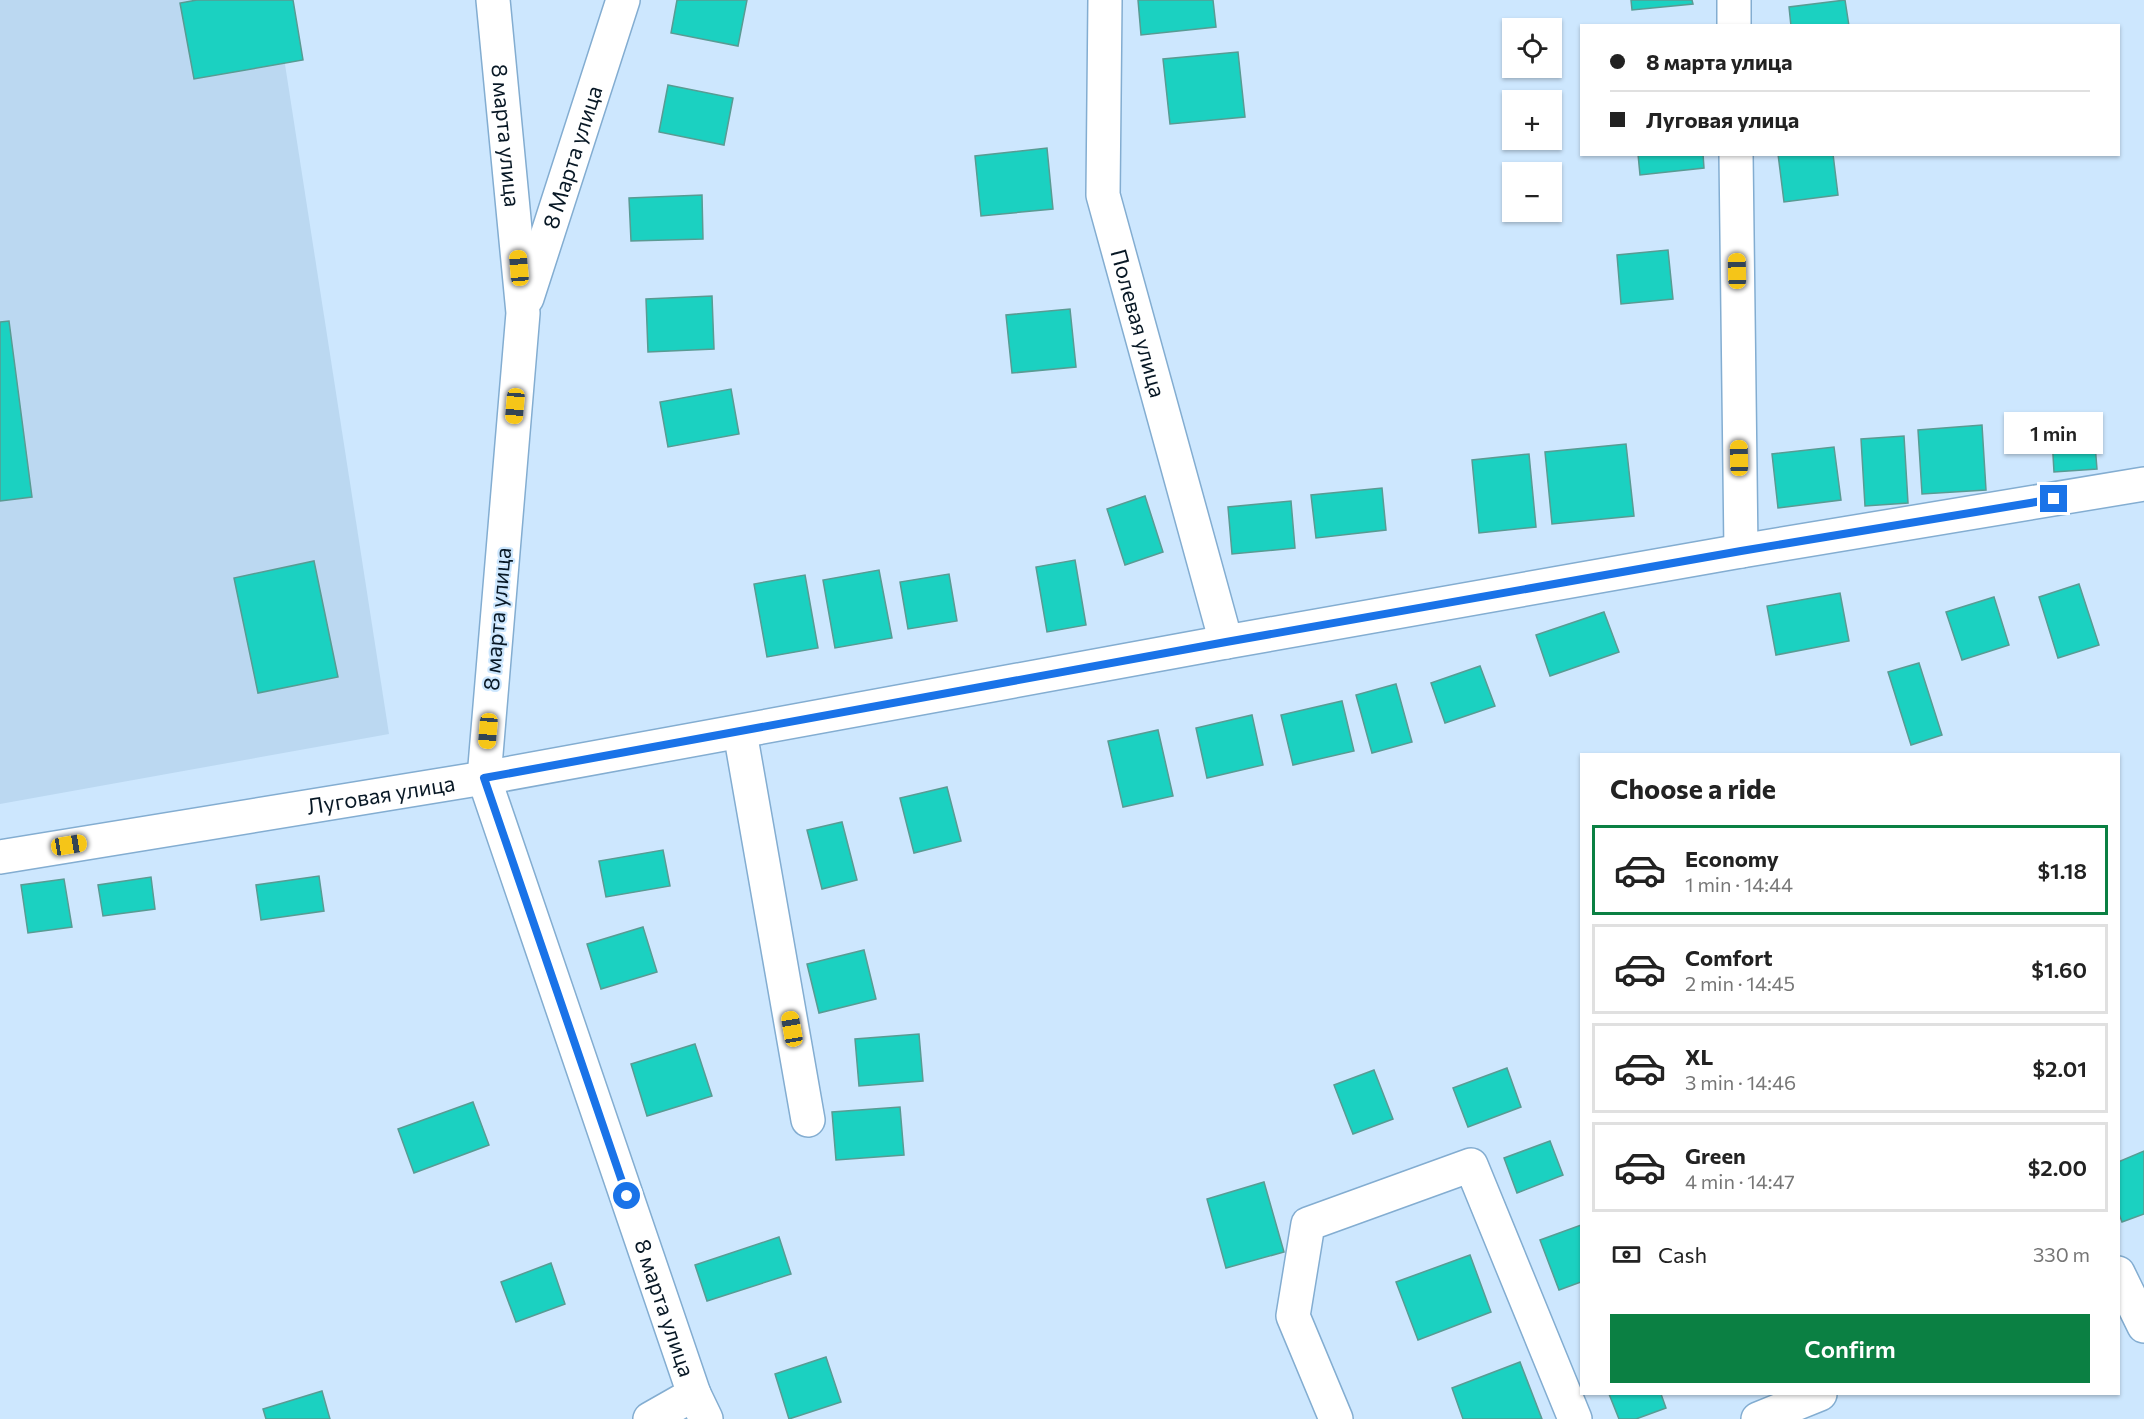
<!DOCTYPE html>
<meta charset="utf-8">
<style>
body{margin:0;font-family:Commissioner,sans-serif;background:#f6f6f6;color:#222;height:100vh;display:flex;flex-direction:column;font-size:22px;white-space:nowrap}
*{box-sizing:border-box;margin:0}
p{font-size:20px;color:#767676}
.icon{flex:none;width:33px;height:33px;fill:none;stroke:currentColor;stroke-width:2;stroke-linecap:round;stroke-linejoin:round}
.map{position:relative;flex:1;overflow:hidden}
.drawer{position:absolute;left:1580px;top:753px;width:540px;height:642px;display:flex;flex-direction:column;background:#fff;border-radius:0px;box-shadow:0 2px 4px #0004}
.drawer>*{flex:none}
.hud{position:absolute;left:1580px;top:24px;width:540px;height:132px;border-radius:0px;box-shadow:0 2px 4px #0004;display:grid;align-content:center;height:132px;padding:0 30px;background:#fff}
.buttons{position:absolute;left:1502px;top:18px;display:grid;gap:12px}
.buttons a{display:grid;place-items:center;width:60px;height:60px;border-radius:0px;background:#fff;box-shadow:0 2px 4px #0004;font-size:30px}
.end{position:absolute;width:27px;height:27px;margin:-14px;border:8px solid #1a73e8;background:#fff;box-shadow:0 0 0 3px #fff}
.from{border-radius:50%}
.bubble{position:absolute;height:42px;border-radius:0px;background:#fff;box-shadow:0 2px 4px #0004;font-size:20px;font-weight:600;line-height:42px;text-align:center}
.car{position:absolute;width:18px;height:36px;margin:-18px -9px;border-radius:8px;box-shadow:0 0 4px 2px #0007;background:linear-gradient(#f5c518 24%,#345 0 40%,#f5c518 0 76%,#345 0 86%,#f5c518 0)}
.hud b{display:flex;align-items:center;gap:21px;height:57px;font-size:22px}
.hud b+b{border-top:2px solid #e0e0e0}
.hud i{width:15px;height:15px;background:#222}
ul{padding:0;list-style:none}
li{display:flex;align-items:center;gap:18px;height:90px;margin:0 12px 9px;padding:0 18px;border:3px solid #e0e0e0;border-radius:0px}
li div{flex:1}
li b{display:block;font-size:22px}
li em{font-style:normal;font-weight:600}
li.selected{border-color:#0b8043}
li>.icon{width:54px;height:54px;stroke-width:1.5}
h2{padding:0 30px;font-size:27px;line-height:72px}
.pay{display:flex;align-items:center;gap:15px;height:66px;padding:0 30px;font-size:22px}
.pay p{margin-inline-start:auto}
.cta{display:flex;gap:12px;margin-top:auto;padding:12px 30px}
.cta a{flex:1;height:69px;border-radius:0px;background:#0b8043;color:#fff;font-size:24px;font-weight:600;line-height:69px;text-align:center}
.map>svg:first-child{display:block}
.built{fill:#bbd8f1}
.building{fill:#1bd1c1;stroke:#599b93;stroke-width:1.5}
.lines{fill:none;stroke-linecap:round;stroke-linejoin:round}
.minor-casing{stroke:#83add1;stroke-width:36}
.tertiary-casing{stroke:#83add1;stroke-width:36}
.minor{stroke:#fff;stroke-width:33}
.tertiary{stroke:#fff;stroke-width:33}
.route{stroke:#1a73e8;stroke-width:8}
.labels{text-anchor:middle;stroke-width:4.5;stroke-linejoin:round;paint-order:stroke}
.street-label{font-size:22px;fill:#081825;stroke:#cde7fe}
</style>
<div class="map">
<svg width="2144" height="1419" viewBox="0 0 2144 1419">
<rect width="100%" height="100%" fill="#cde7fe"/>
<path class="built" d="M0,0H275L389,734L0,804Z"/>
<g class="building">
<path d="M197,0H293L303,60L194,79L180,3Z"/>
<path d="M677,0H747L738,46L671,33Z"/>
<path d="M1138,0H1213L1216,27L1141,35Z"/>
<path d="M1631,0H1692L1693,4L1632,10Z"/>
<path d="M1845,0L1849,26H1791L1789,7Z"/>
<path d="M1238,52L1245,117L1170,124L1163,59Z"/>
<path d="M668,85L733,98L724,145L659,132Z"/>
<path d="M1047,148L1053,209L981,216L975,156Z"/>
<path d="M1638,154H1703L1704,168L1640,175Z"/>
<path d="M1778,154H1833L1838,195L1784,202Z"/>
<path d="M702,195L703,239L631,241L629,198Z"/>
<path d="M1668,250L1673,299L1621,304L1617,255Z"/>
<path d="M712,296L714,349L648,352L646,299Z"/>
<path d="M1070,309L1076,367L1012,373L1006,315Z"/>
<path d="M9,321L32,497L0,501V322Z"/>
<path d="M731,389L739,434L668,447L660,402Z"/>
<path d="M2093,419L2097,469L2054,472L2051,421Z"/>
<path d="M1982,425L1986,490L1922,494L1918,430Z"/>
<path d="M1904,436L1908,503L1865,506L1861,439Z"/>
<path d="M1626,444L1634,516L1552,524L1545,452Z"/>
<path d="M1834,447L1841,500L1778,508L1772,454Z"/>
<path d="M1529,454L1536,527L1479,533L1472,460Z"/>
<path d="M1382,488L1386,530L1316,538L1311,495Z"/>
<path d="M1145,496L1163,552L1125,565L1107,509Z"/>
<path d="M1291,501L1295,548L1232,554L1228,507Z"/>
<path d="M1075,560L1086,625L1047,632L1036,567Z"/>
<path d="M314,561L338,677L258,693L234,578Z"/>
<path d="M879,570L892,638L835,648L823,580Z"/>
<path d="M949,574L957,621L908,629L900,582Z"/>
<path d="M805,575L818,648L767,657L754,584Z"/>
<path d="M2079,584L2099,645L2058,658L2039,597Z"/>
<path d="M1840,593L1849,641L1776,655L1767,606Z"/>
<path d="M1994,597L2009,645L1962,660L1946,612Z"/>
<path d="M1604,612L1619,652L1550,676L1536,635Z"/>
<path d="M1919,663L1942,735L1911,745L1888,672Z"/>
<path d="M1480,666L1495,706L1445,723L1431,683Z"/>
<path d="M1396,684L1412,742L1372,753L1356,695Z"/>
<path d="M1342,701L1354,751L1293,765L1281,715Z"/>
<path d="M1252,715L1263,765L1207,778L1196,728Z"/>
<path d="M1158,730L1173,796L1123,807L1108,741Z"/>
<path d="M947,787L961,841L914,853L900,798Z"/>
<path d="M842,822L857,880L822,889L807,830Z"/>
<path d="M663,850L670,886L606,897L599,861Z"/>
<path d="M319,876L324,911L261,920L256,885Z"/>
<path d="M151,877L155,909L103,916L98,885Z"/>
<path d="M64,879L72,927L28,933L21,885Z"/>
<path d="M643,927L657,972L601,989L587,944Z"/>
<path d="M864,950L876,999L819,1013L807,964Z"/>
<path d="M919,1034L923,1081L859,1086L855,1039Z"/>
<path d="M695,1044L712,1096L647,1116L631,1064Z"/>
<path d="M1507,1068L1521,1107L1468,1127L1453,1088Z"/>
<path d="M1374,1070L1393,1119L1353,1134L1334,1085Z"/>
<path d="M473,1102L489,1145L414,1173L398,1129Z"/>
<path d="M900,1107L904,1155L836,1160L832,1112Z"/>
<path d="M1550,1141L1563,1175L1517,1193L1504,1158Z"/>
<path d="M2144,1151V1214L2122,1222L2118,1211V1162Z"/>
<path d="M1264,1182L1284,1252L1226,1268L1207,1199Z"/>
<path d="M1581,1225V1282L1559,1290L1540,1240Z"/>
<path d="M779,1237L791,1274L707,1301L695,1265Z"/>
<path d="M1470,1255L1491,1312L1418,1340L1396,1282Z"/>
<path d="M551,1263L565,1304L516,1322L501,1282Z"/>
<path d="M826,1357L841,1402L789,1419L775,1374Z"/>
<path d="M1520,1362L1542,1419H1463L1452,1388Z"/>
<path d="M322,1391L330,1419H266L263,1409Z"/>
<path d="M1609,1394H1661L1666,1408L1636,1419H1619Z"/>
</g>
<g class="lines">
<defs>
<g id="minor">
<path id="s1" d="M493,0L523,313L484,778L694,1394L706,1419"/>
<path id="s2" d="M1105,0L1103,195L1226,642"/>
<path d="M1734,0V26"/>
<path d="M1736,154L1741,551"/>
<path id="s3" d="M527,298L623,0"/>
<path d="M740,732L808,1120"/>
<path d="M2118,1273L2144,1326"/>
<path d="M650,1419L694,1394"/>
<path d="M1336,1419L1293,1316L1308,1224L1471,1165L1575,1419"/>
<path d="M1758,1419L1820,1394"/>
</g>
<g id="tertiary">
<path id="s4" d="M0,857L484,778L1226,642L1741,551L2144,484"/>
</g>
</defs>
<use href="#minor" class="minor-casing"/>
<use href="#tertiary" class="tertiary-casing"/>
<use href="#minor" class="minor"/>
<use href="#tertiary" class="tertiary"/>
</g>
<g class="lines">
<path class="route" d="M627,1196L484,778L1226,642L1741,551L2054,499"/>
</g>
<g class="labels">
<g class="street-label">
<text dy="8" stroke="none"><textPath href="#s1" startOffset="136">8 марта улица</textPath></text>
<text dy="8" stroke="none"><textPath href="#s3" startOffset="148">8 Марта улица</textPath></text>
<text dy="8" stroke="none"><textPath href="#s2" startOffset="328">Полевая улица</textPath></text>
<text transform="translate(497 619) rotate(-85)" y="8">8 марта улица</text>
<text dy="8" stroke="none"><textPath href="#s4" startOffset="386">Луговая улица</textPath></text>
<text dy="8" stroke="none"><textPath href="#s1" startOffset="1341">8 марта улица</textPath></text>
</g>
</g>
</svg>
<div class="buttons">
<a><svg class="icon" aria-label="locate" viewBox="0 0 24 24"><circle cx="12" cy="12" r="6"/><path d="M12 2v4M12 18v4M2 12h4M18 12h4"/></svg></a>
<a>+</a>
<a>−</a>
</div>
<i class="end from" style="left:627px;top:1196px"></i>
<i class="end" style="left:2054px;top:499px"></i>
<div class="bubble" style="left:2004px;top:412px;width:99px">1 min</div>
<i class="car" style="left:519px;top:268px;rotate:355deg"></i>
<i class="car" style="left:1737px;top:271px;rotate:359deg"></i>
<i class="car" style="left:515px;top:406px;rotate:185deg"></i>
<i class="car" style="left:1739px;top:458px;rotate:359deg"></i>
<i class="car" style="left:488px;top:731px;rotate:185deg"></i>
<i class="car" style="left:69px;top:845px;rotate:81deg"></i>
<i class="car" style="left:792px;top:1029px;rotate:350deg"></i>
<div class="hud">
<b><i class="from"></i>8 марта улица</b>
<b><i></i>Луговая улица</b>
</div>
<section class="drawer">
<h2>Choose a ride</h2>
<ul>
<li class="selected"><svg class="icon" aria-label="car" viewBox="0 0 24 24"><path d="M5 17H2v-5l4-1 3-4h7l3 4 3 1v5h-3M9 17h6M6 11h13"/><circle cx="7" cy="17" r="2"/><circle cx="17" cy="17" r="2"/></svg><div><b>Economy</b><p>1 min · 14:44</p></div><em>$1.18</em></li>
<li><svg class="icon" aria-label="car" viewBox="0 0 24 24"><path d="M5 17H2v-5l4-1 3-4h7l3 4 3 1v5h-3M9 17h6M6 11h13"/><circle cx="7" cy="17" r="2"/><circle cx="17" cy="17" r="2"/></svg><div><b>Comfort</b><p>2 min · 14:45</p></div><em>$1.60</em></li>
<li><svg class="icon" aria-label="car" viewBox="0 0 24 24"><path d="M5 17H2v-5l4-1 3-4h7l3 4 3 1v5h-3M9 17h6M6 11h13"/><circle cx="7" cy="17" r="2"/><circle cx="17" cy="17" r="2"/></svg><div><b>XL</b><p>3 min · 14:46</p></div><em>$2.01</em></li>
<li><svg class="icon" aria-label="car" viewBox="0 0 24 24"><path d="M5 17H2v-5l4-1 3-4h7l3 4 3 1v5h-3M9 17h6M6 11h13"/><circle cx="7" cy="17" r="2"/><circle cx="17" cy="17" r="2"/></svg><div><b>Green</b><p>4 min · 14:47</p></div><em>$2.00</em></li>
</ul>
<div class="pay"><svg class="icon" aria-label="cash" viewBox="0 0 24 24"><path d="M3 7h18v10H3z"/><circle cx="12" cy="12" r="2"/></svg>Cash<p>330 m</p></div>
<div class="cta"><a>Confirm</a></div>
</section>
</div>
